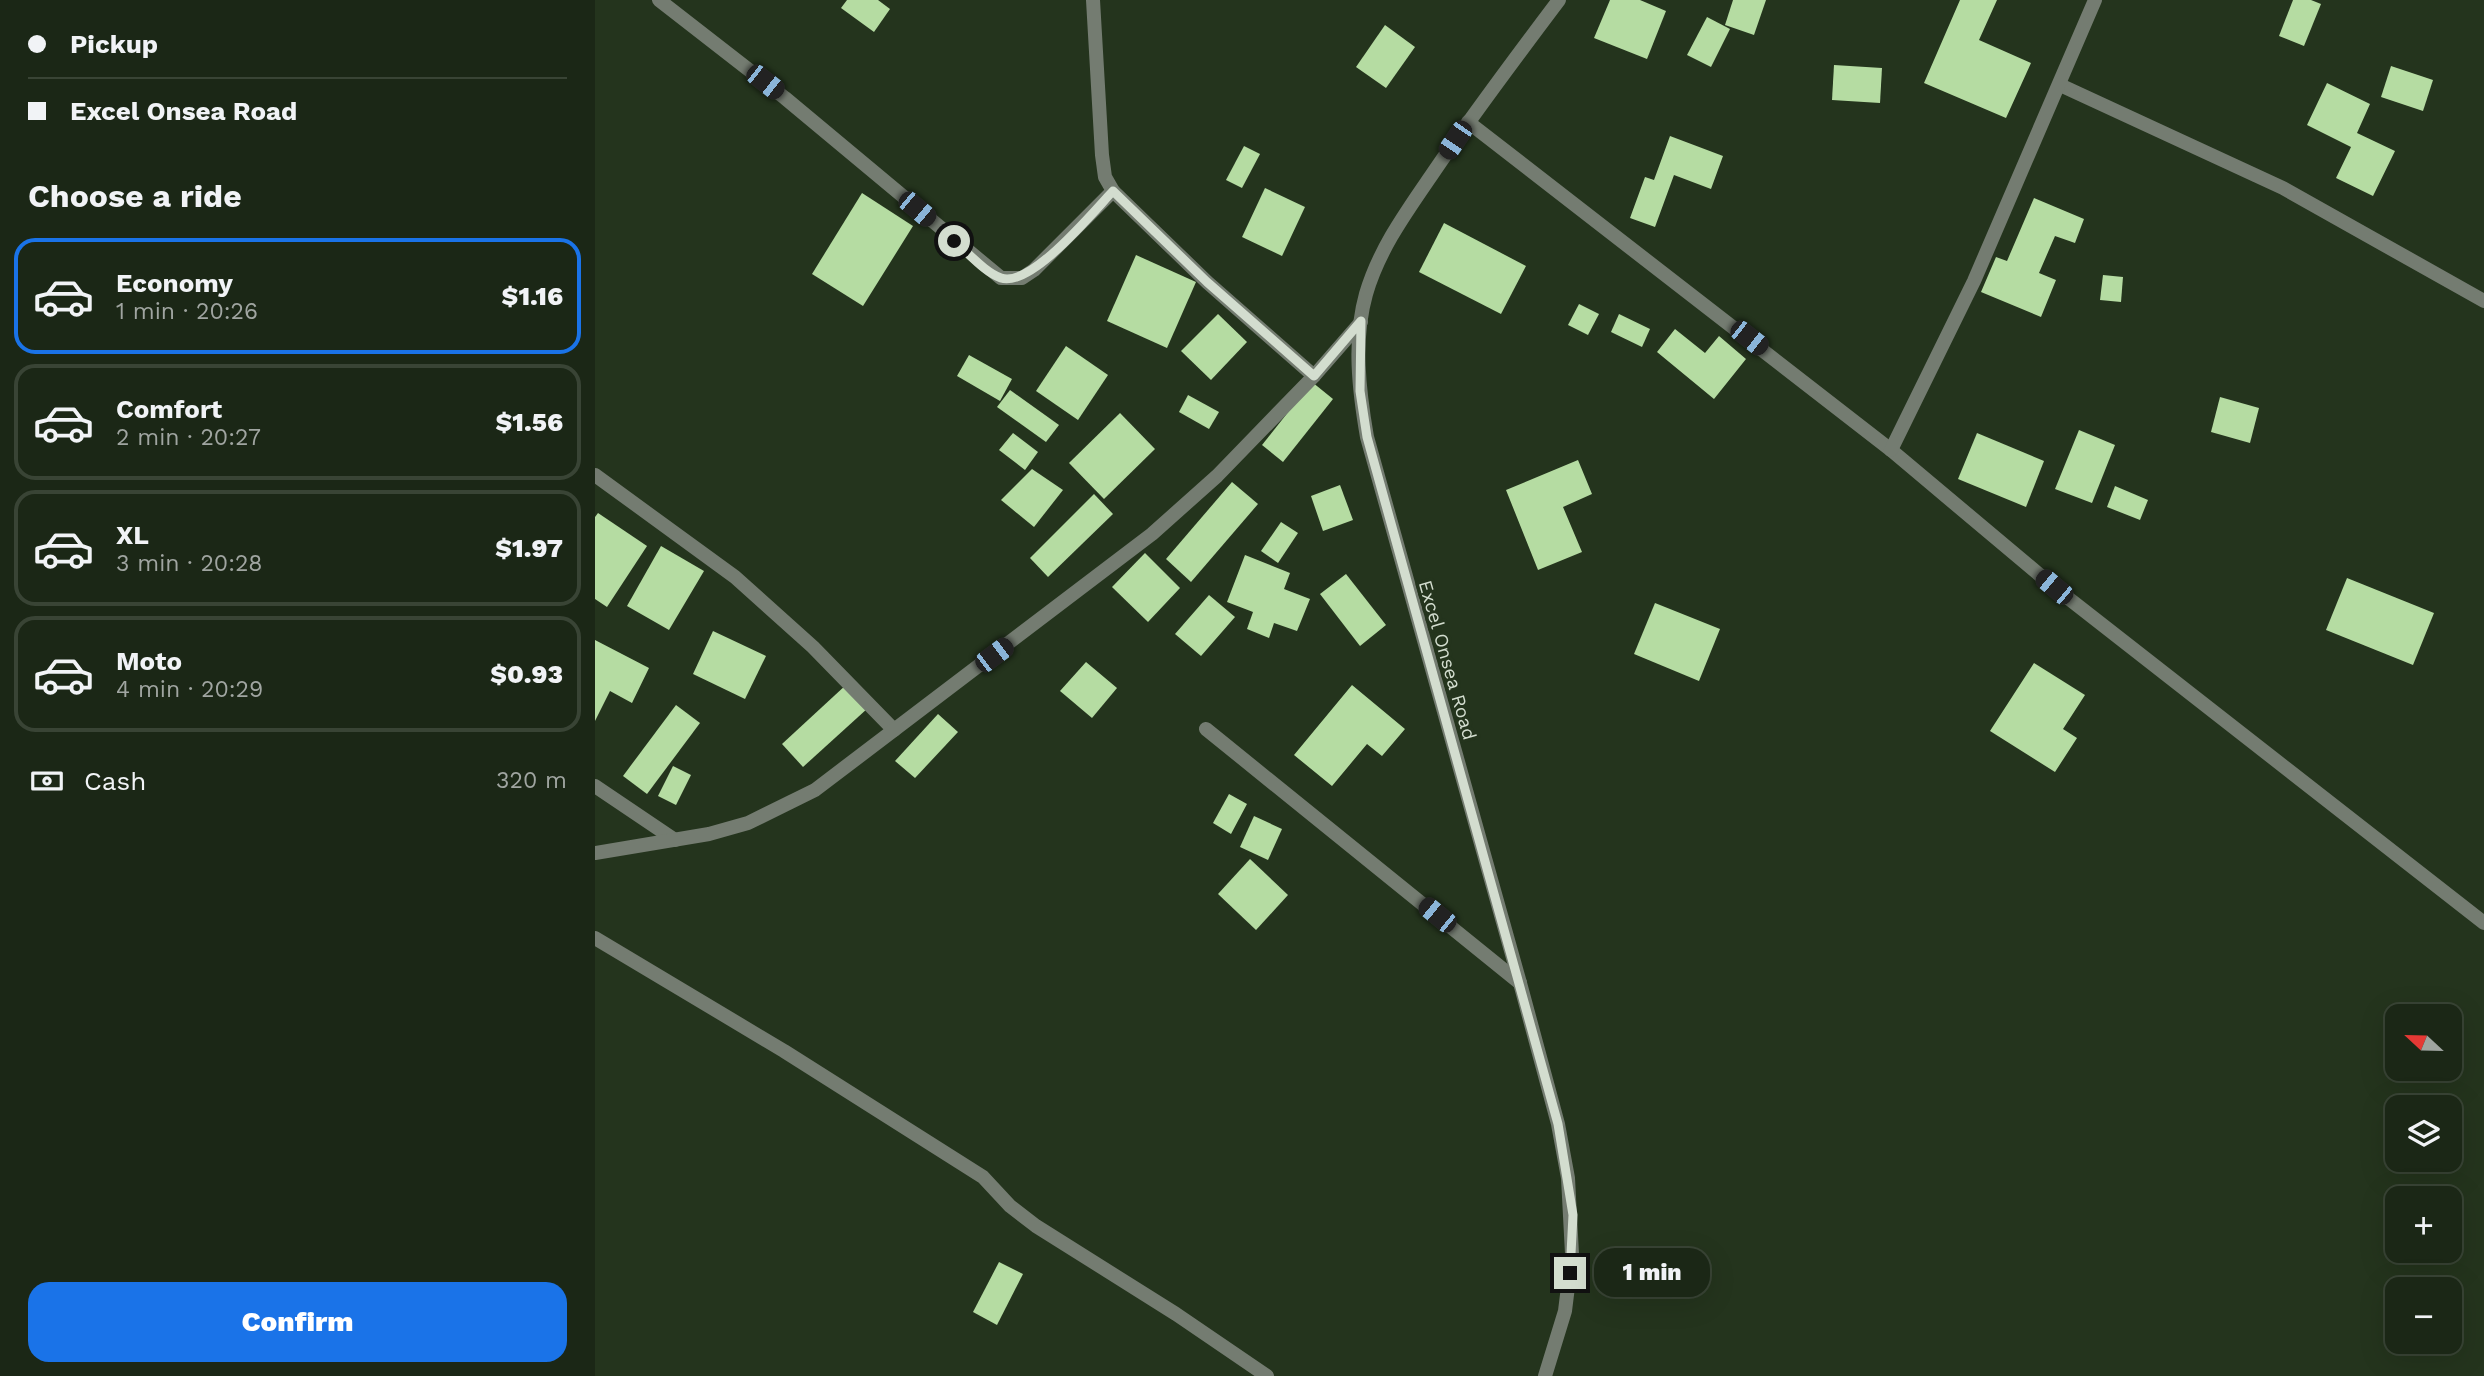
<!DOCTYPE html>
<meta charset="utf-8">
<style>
body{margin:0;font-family:"Work Sans",sans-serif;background:#242f1f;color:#f1f3f6;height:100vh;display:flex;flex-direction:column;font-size:26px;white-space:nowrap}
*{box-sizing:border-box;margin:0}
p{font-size:23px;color:#a0a5a1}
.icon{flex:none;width:38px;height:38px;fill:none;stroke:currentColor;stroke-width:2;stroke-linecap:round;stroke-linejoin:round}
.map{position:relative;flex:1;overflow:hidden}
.sheet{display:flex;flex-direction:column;background:#1b2716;width:595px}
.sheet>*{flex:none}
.top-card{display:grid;align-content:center;height:154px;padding:0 28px;background:#1b2716}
.needle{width:46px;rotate:292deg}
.tools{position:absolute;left:1790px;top:1004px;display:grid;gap:14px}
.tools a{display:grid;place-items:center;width:77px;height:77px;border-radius:14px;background:#1b2716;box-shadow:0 7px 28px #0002,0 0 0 2px #394435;font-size:35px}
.end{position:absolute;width:32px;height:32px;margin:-16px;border:9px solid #d3ddcf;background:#111;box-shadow:0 0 0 4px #111}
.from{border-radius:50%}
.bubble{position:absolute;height:49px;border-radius:21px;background:#1b2716;box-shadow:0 7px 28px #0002,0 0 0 2px #394435;font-size:23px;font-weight:800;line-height:49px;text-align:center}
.car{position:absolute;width:21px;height:42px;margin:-21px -10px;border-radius:9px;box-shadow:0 0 5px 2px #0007;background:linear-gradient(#222 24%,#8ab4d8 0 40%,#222 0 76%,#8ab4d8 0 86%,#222 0)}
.top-card b{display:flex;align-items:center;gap:24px;height:66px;font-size:26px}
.top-card b+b{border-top:2px solid #394435}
.top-card i{width:18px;height:18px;background:#f1f3f6}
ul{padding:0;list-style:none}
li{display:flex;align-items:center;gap:21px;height:116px;margin:0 14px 10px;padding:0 14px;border:4px solid #394435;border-radius:21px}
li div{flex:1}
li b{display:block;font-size:26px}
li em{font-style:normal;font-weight:800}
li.on{border-color:#1a73e8}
li>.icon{width:63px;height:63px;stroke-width:1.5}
h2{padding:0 28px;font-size:32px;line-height:84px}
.pay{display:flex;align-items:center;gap:18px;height:77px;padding:0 28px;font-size:26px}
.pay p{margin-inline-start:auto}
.action{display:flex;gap:14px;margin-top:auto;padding:14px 28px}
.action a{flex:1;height:80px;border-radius:21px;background:#1a73e8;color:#fff;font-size:28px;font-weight:800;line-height:80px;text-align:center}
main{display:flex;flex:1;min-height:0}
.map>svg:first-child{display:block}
.building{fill:#b5dca2}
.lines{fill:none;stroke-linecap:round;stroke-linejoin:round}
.street{stroke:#747c71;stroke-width:14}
.route{stroke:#d3ddcf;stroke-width:9}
.labels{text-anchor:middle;stroke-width:7;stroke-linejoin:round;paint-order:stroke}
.street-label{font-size:19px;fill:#d3ddcf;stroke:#24341d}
</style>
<main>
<section class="sheet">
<div class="top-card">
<b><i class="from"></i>Pickup</b>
<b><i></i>Excel Onsea Road</b>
</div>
<h2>Choose a ride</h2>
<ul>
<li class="on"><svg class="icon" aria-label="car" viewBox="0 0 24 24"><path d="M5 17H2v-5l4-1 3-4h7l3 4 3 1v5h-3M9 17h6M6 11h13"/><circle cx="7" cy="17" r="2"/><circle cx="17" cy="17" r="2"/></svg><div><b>Economy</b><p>1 min · 20:26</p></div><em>$1.16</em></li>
<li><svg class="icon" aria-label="car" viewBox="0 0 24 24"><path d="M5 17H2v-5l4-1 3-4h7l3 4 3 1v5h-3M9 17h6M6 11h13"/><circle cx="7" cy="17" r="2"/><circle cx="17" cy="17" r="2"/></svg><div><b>Comfort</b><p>2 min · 20:27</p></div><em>$1.56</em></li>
<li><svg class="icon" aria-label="car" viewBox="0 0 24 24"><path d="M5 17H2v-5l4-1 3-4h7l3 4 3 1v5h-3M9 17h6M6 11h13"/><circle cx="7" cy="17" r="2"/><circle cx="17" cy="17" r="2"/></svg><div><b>XL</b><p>3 min · 20:28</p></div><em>$1.97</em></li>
<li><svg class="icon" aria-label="car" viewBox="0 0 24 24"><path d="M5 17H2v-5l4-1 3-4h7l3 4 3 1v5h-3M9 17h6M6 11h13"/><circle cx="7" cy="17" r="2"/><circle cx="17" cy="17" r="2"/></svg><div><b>Moto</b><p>4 min · 20:29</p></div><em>$0.93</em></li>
</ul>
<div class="pay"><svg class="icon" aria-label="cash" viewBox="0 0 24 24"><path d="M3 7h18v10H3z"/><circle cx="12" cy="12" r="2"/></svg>Cash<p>320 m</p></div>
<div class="action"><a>Confirm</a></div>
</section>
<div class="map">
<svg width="1889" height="1376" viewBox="0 0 1889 1376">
<rect width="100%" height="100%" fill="#24341d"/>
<g class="building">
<path d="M252,0H283L295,9L279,32L246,8Z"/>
<path d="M1015,0H1045L1071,11L1052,59L999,38Z"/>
<path d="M1138,0H1171L1159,35L1130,25Z"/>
<path d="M1365,0H1402L1384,40L1436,63L1411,118L1329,83Z"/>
<path d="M1698,0H1716L1726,4L1709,46L1684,36Z"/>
<path d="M1112,17L1135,29L1116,67L1092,55Z"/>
<path d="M790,25L820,47L791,88L761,67Z"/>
<path d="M1239,65L1287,68L1285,103L1237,100Z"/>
<path d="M1796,66L1838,80L1828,111L1786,97Z"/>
<path d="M1732,83L1775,104L1762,133L1800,151L1778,196L1741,178L1756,147L1712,125Z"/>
<path d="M1075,136L1128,156L1116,189L1079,175L1060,227L1035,218L1050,177L1059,180Z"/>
<path d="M649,146L665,154L647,188L631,180Z"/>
<path d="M670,188L710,207L687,256L647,237Z"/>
<path d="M267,193L318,226L268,306L217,274Z"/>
<path d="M1439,198L1489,219L1480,243L1460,236L1444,273L1461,280L1446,317L1386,292L1401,257L1412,261Z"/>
<path d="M849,223L931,266L906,314L824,272Z"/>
<path d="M541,255L601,282L572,348L512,321Z"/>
<path d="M1508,275L1528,277L1526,302L1505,300Z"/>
<path d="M984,304L1004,314L993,335L973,325Z"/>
<path d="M623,314L652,342L616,380L586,351Z"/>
<path d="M1024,314L1055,329L1047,347L1016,332Z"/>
<path d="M1080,329L1110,353L1124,336L1151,359L1119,399L1062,352Z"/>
<path d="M471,346L513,375L483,420L441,391Z"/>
<path d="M374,355L417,379L405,401L362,376Z"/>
<path d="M717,382L738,399L688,462L667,445Z"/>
<path d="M415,390L464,425L451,442L402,407Z"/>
<path d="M593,395L624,412L614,429L584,412Z"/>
<path d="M1625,397L1664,408L1655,443L1616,432Z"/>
<path d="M525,413L560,449L509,499L474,463Z"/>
<path d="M1484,430L1520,445L1497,503L1460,489Z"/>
<path d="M418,433L443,452L430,470L404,450Z"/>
<path d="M1382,433L1449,461L1431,507L1363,479Z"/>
<path d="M983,460L997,494L968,507L987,552L943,570L911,490Z"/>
<path d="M437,469L468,490L439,527L406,500Z"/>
<path d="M637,482L663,504L596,582L571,559Z"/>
<path d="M745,485L758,520L728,531L716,496Z"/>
<path d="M1520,486L1553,500L1545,520L1512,507Z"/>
<path d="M499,494L518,514L453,577L435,558Z"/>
<path d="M3,513L52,546L12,607L0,599V517Z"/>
<path d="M686,522L703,533L683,563L666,551Z"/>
<path d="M66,546L109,571L74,630L32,606Z"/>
<path d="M550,553L585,588L553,622L517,587Z"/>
<path d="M650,555L695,573L689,589L715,599L702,631L679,623L674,638L652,629L658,612L632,602Z"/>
<path d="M751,574L791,625L765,646L725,594Z"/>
<path d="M1752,578L1839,613L1818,665L1731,630Z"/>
<path d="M614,595L640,617L606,656L580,634Z"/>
<path d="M1060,603L1125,629L1104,681L1039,654Z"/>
<path d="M118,631L171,656L150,699L98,674Z"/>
<path d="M0,640L54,668L37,703L15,691L0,721Z"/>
<path d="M491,662L522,688L497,718L465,691Z"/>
<path d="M1439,663L1490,695L1468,729L1482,738L1460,772L1395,731Z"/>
<path d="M252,684L273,708L208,767L187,744Z"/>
<path d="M757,685L810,729L787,756L772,744L737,786L699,755Z"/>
<path d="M81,705L105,723L52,794L28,776Z"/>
<path d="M343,714L363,732L320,778L300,761Z"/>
<path d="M78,766L96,775L81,805L63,796Z"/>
<path d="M634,794L652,804L636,834L618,823Z"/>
<path d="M659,816L687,829L673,860L645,847Z"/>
<path d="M655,859L693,895L661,930L623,894Z"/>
<path d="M404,1262L428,1274L402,1325L378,1312Z"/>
</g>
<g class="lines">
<g class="street">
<path d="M64,0L190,98L406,278H427L439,270L518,191"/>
<path d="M498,0L507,155L510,177L518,191L612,282L719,376"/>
<path d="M1465,85L1688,188L1889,301"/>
<path d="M873,122L1296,450L1459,587L1889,923"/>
<path d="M1296,450L1379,281L1500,0"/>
<path d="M0,475L140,577L218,647L299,730"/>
<path d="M611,729L925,983"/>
<path d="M0,786L80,840"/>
<path d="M0,853L114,834L153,823L220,790L557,534L622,476L719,376L766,322"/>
<path d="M0,938L189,1051L388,1177L415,1206L441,1226L581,1314L672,1376"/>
<path d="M950,1376L970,1311L977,1254L973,1178L963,1124L925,983L772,437C764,391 758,340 771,294C784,249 812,211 838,173C878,114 921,57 964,0"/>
</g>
</g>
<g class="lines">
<path class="route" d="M359,241C373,252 389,272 406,278C436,288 498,212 518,191L612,282L719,376L766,321L765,391L772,437L963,1124L978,1215L975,1273"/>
</g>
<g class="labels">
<g class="street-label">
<text transform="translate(853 660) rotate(74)" y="7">Excel Onsea Road</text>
</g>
</g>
</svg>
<div class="tools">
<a><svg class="needle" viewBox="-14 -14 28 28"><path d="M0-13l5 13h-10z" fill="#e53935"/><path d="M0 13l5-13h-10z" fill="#a0a5a1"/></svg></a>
<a><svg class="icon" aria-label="layers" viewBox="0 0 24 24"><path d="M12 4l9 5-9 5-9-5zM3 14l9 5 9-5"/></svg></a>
<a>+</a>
<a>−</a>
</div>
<i class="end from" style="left:359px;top:241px"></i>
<i class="end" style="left:975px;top:1273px"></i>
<div class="bubble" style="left:999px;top:1248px;width:116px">1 min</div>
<i class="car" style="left:170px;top:82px;rotate:128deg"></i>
<i class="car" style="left:860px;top:140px;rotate:214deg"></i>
<i class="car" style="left:322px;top:209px;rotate:130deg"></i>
<i class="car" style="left:1154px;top:338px;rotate:128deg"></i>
<i class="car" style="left:1459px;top:587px;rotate:310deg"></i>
<i class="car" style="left:399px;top:655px;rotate:53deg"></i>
<i class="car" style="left:842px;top:915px;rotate:309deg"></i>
</div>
</main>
